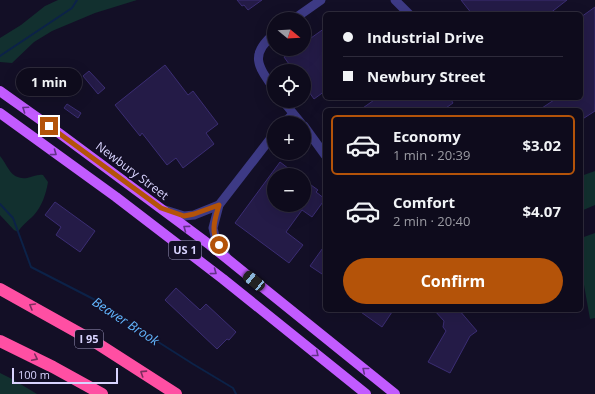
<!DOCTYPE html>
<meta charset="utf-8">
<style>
body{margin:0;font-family:"Open Sans",sans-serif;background:#171425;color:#f1f3f6;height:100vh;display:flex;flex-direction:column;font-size:15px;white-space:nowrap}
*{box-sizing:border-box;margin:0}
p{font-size:13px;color:#9b9ba3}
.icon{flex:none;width:22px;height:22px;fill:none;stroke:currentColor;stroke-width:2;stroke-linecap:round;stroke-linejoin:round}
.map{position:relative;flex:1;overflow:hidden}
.sheet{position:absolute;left:323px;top:108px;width:260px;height:204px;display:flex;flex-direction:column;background:#0e0b1c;border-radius:6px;box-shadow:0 4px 16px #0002,0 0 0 1px #2e2b3b}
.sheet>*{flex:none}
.top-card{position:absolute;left:323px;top:12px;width:260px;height:88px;border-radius:6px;box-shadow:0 4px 16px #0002,0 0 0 1px #2e2b3b;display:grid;align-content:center;height:88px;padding:0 20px;background:#0e0b1c}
.needle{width:26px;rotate:108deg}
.tools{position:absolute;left:267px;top:12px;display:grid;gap:8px}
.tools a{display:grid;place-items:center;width:44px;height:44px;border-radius:50%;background:#0e0b1c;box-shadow:0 4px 16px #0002,0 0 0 1px #2e2b3b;font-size:20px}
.scale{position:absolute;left:12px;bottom:10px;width:106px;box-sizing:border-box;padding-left:4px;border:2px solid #d9d4ff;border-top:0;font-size:11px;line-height:14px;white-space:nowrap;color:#d9d4ff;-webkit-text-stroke:3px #130f26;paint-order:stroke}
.end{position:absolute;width:18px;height:18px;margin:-9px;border:5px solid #b45309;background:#fff;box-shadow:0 0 0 2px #fff}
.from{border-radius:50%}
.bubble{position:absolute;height:28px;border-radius:14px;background:#0e0b1c;box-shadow:0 4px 16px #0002,0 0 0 1px #2e2b3b;font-size:13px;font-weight:700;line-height:28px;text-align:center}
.car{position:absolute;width:12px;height:24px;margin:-12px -6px;border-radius:5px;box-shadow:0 0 3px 1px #0007;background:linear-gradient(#222 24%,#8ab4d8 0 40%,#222 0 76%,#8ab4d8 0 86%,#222 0)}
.top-card b{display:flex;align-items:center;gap:14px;height:38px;font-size:15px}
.top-card b+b{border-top:1px solid #2e2b3b}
.top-card i{width:10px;height:10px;background:#f1f3f6}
ul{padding:7px 0 0;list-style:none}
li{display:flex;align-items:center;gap:12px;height:60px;margin:0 8px 6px;padding:0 12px;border:2px solid transparent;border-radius:6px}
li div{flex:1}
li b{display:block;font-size:15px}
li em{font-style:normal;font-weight:700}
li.active{border-color:#b45309}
li>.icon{width:36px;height:36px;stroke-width:1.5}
.primary-button{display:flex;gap:8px;margin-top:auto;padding:8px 20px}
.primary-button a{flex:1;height:46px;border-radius:24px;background:#b45309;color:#fff;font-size:16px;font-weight:700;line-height:46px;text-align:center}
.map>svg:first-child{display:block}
.green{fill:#12302f}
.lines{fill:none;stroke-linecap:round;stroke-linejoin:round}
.stream{stroke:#0c2248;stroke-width:2}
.building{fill:#241b47;stroke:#3b2d73}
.minor{stroke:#3d3a85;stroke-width:9}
.major{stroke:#c25bff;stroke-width:10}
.highway{stroke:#ff4fa3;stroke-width:12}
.oneway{stroke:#623188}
.oneway2{stroke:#7d2c5e}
.route{stroke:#b45309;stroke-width:5}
.labels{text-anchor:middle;stroke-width:3;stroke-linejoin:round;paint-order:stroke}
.shield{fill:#130f26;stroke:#9e99be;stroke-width:1}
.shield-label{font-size:11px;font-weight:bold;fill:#d9d4ff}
.street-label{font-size:12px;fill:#d9d4ff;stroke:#130f26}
.water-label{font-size:13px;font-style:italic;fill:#62b6ff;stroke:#130f26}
</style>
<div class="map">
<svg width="595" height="394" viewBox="0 0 595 394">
<rect width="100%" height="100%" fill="#130f26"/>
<g class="green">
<path d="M58,0H137L95,13L52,31L34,42L12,63L0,62V38L21,25L45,6Z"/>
<path d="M0,156C8,165 10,180 27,178C33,177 37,174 43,175L48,182C46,194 42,206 34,215C28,221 22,225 18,232L14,230L0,215Z"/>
<path d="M595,171V205L581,211V176Z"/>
<path d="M595,233V318L590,319L581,268V238Z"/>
<path d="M0,373L12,379L37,394H0Z"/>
</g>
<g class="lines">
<g class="stream">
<path d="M0,56L72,8L77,0"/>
<path d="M0,204L13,218L31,267L105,305L133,326L193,364L233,388L236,394"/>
</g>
</g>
<g class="building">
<path d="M237,0H262L248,10L244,5L242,6Z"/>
<path d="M461,0H567L549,14H472Z"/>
<path d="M595,7V111L581,120V110H539L557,98H581V17Z"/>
<path d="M325,28V91L314,99L304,85V71H294L284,57L296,49H304V43Z"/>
<path d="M165,65L188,95L193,91L218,124L206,133L214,144L183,168L176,158L167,165L142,133L140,136L115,105Z"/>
<path d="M89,71L105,88L98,94L83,76Z"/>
<path d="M377,98H450L453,103L443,110H360Z"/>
<path d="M67,104L81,113L78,118L64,108Z"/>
<path d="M280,162L297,175H274V205H304V180L318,190L316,192L325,199L312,217L302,210L286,232L303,245L289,263L235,223Z"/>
<path d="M55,202L95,231L80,252L56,235L61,227L45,215Z"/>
<path d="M325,245V276L310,266Z"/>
<path d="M176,288L200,310L206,304L236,332L229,340L227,339L217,349L165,300Z"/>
<path d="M358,310H389L392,312L382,327Z"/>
<path d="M434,310H459L477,331L470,336L450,373L428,362L446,331L443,327L444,321Z"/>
</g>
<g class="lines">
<g class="minor">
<path d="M395,0L409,14"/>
<path d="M294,19L321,0"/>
<path d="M274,34C249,55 258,66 274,89"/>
<path d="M283,101L301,123"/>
<path d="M284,123L293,114"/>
<path d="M304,126L325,155"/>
<path d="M165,210L184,216L194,215L219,205"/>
<path d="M226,256L216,240L213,228L219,205L274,134"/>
</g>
<g class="major">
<path d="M0,91L59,133L210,245L395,394"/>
<path d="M0,113L116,197L223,279L366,394"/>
</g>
<g class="highway">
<path d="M0,289L95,342L176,394"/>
<path d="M0,341L53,367L102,394"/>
</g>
</g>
<defs><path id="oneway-chevron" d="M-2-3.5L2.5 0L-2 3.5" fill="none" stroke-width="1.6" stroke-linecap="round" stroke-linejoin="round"/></defs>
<g class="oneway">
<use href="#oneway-chevron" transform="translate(25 109) rotate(-145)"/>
<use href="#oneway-chevron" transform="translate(54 153) rotate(36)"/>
<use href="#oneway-chevron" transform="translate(186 228) rotate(-143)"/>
<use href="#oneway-chevron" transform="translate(214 272) rotate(37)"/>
<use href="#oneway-chevron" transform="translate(316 354) rotate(39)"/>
<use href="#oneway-chevron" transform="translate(365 370) rotate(-141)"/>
</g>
<g class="oneway2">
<use href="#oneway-chevron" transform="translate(32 306) rotate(-150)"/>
<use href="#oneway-chevron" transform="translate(35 358) rotate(26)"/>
<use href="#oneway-chevron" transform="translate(143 373) rotate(-147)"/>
</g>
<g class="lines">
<path class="route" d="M49,126L161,208L184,216L194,214L219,205C215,219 210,232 219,245"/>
</g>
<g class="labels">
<g class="shield">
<rect x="169" y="241" width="32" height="18" rx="3"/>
<rect x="75" y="330" width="28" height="18" rx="3"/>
</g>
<g class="shield-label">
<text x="185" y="254">US 1</text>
<text x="89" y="343">I 95</text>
</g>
<g class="street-label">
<text transform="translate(132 171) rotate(37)" y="4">Newbury Street</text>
</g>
<g class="water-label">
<text transform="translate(126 321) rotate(33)" y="5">Beaver Brook</text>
</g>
</g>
</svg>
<div class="tools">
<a><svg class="needle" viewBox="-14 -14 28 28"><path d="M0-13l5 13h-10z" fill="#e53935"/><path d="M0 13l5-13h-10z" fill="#9b9ba3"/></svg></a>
<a><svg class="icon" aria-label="locate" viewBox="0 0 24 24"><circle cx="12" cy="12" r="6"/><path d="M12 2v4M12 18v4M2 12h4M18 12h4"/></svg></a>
<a>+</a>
<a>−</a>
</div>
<div class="scale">100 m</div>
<i class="end from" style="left:219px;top:245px"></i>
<i class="end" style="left:49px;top:126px"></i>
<div class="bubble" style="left:16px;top:68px;width:66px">1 min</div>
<i class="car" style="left:254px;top:281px;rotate:309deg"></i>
<div class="top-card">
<b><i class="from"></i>Industrial Drive</b>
<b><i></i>Newbury Street</b>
</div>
<section class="sheet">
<ul>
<li class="active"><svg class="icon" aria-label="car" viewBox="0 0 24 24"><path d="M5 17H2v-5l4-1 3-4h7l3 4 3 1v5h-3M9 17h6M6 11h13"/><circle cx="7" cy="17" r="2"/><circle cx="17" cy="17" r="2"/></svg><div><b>Economy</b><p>1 min · 20:39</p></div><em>$3.02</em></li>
<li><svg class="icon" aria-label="car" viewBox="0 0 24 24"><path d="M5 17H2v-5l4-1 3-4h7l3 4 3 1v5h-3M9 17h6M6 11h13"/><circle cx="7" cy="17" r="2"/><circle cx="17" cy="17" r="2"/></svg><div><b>Comfort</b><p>2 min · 20:40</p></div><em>$4.07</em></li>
</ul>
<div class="primary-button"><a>Confirm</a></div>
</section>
</div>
